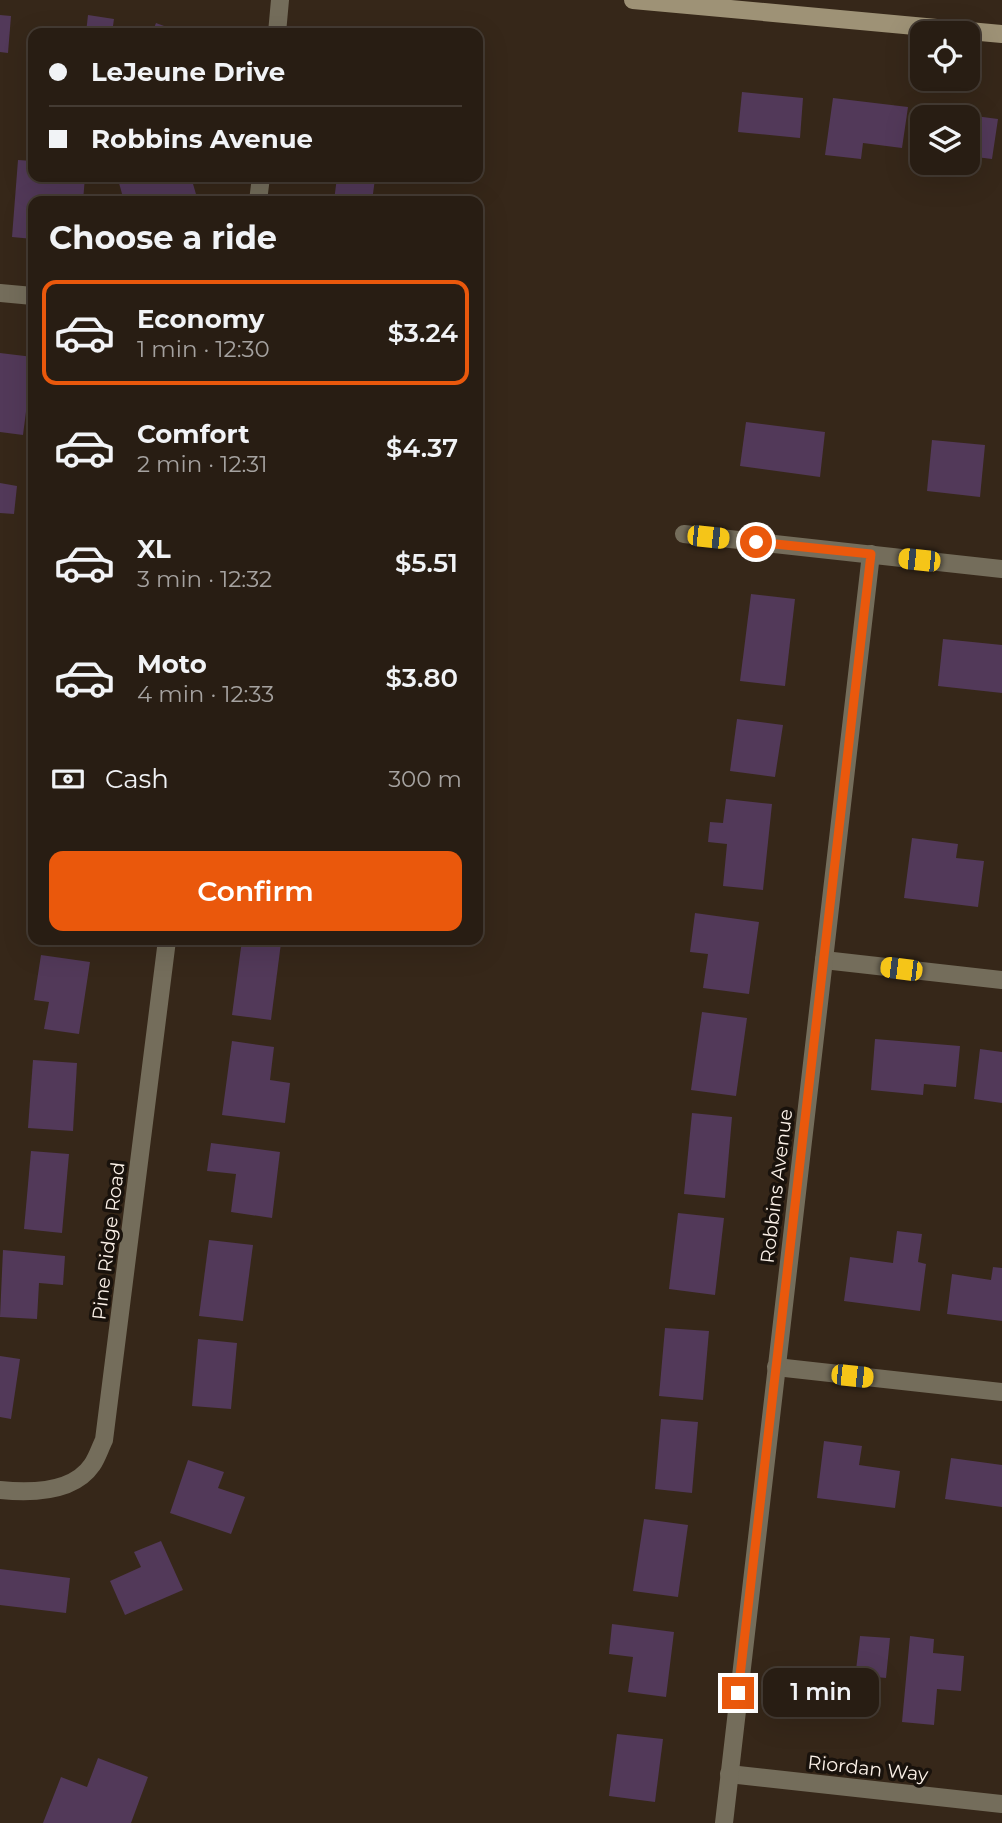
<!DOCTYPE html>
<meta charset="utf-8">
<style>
body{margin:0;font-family:Montserrat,sans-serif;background:#342a21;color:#f1f3f6;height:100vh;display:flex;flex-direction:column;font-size:26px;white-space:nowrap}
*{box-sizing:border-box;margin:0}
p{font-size:23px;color:#a5a2a0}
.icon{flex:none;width:38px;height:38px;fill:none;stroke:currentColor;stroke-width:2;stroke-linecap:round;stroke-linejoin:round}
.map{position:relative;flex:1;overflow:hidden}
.drawer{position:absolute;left:28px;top:196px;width:455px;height:749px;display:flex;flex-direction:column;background:#281d13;border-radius:14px;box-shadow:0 7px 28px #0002,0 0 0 2px #443b33}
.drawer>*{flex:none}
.top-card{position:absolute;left:28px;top:28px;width:455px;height:154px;border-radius:14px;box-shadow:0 7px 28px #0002,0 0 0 2px #443b33;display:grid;align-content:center;height:154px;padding:0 21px;background:#281d13}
.buttons{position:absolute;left:910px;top:21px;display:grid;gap:14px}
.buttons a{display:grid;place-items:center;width:70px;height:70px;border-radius:14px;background:#281d13;box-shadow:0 7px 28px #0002,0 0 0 2px #443b33;font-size:35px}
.end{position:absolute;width:32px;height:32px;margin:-16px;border:9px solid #ea580c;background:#fff;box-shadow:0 0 0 4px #fff}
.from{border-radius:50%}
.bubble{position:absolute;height:49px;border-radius:14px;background:#281d13;box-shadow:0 7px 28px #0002,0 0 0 2px #443b33;font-size:23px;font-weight:600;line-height:49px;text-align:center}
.car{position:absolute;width:21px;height:42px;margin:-21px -10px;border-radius:9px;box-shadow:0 0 5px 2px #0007;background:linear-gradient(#f5c518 24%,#345 0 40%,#f5c518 0 76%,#345 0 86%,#f5c518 0)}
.top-card b{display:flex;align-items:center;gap:24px;height:66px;font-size:26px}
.top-card b+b{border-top:2px solid #443b33}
.top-card i{width:18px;height:18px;background:#f1f3f6}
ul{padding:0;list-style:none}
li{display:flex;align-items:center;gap:21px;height:105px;margin:0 14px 10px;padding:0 7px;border:4px solid transparent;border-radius:14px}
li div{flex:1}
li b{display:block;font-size:26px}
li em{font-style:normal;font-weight:600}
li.active{border-color:#ea580c}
li>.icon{width:63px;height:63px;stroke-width:1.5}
h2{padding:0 21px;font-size:32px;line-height:84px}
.pay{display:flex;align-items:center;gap:18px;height:77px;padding:0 21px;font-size:26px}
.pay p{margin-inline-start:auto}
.primary-button{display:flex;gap:14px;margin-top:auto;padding:14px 21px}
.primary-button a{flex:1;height:80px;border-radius:14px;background:#ea580c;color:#fff;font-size:28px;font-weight:600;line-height:80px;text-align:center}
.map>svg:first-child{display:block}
.building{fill:#523959}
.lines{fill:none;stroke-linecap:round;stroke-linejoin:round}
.street{stroke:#746d5b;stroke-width:18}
.secondary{stroke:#9e9276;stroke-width:18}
.route{stroke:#ea580c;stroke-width:9}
.labels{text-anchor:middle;stroke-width:7;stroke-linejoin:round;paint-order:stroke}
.street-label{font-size:19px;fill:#fbf1e8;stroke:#19120c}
</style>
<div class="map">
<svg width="1002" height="1823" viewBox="0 0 1002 1823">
<rect width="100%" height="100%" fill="#362719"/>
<g class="building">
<path d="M0,15L11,16L8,53L0,52Z"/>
<path d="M88,15L114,19L112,33H86Z"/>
<path d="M156,23L183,33H152Z"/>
<path d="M742,92L803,98L800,138L738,132Z"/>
<path d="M833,98L908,107L902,148L863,143L861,159L825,155Z"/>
<path d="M937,111L998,119L992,159L968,156V117H936Z"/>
<path d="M18,160L33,161V177H85L83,201H33V239L12,237Z"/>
<path d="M140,177H191L198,201H124L119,183Z"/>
<path d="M337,177H422L421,184L375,179L372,201H334Z"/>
<path d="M0,353L33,357L23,435L0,432Z"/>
<path d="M746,422L825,432L820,477L740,466Z"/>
<path d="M932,440L985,445L980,497L927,491Z"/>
<path d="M0,483L17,486L14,514L0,513Z"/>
<path d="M751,594L795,599L785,686L740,681Z"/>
<path d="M943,639L1002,645V693L938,686Z"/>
<path d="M737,719L783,725L775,777L730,771Z"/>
<path d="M726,799L772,804L763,890L723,886L727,844L708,842L710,822L723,823Z"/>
<path d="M912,838L958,844L956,858L984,861L978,907L904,898Z"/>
<path d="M695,913L759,922L749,994L703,988L708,954L690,952Z"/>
<path d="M242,940L281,943L271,1020L232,1015Z"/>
<path d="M41,955L90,962L79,1034L44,1029L49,1002L34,1000Z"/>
<path d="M702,1012L747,1018L736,1096L691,1090Z"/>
<path d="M875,1039L960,1046L956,1087L924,1084L923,1095L871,1090Z"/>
<path d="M232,1041L274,1047L270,1080L290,1083L285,1123L222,1115Z"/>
<path d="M980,1049L1002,1052V1103L974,1099Z"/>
<path d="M33,1060L77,1063L73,1131L28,1128Z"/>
<path d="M692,1113L732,1117L725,1198L684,1194Z"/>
<path d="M211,1143L280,1152L272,1218L231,1212L236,1174L207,1171Z"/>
<path d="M31,1151L69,1154L62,1233L24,1229Z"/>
<path d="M678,1213L724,1218L715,1295L669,1289Z"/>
<path d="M897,1231L922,1234L918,1262L926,1264L920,1311L844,1301L850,1257L893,1263Z"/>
<path d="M209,1240L253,1245L243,1321L199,1316Z"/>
<path d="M3,1250L65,1256L63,1285L39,1283L37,1319L0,1317Z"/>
<path d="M993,1267L1002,1268V1321L947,1314L952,1274L991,1280Z"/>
<path d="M665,1328L709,1331L703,1400L659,1396Z"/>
<path d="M198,1339L237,1343L231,1409L192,1406Z"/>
<path d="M0,1356L20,1359L11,1419L0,1417Z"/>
<path d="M661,1419L698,1422L692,1493L655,1489Z"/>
<path d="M824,1441L862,1446L859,1465L900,1471L895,1508L817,1498Z"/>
<path d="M951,1458L1002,1465V1507L945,1499Z"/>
<path d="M188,1460L224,1472L218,1488L245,1497L231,1534L170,1513Z"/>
<path d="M644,1519L688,1525L678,1597L633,1591Z"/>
<path d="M161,1541L183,1590L125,1615L110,1581L141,1567L134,1552Z"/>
<path d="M0,1569L70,1578L66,1613L0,1605Z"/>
<path d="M612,1624L674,1632L666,1697L628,1692L633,1657L609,1654Z"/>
<path d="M860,1636L890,1638L886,1678L876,1677L873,1712L799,1705L802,1666L856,1670Z"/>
<path d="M910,1636L934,1639L933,1653L964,1656L961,1691L937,1689L934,1725L902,1722Z"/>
<path d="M617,1734L663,1739L655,1802L609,1796Z"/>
<path d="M98,1758L148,1777L131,1823H43L61,1777L87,1787Z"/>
</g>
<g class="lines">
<g class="street">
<path d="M277,33L280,0"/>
<path d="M258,201L261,177"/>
<path d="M0,293L33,296"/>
<path d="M684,534L1002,569"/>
<path d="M824,960L1002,980"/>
<path d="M776,1367L1002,1392"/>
<path d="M0,1490C30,1493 73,1493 92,1465C97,1458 100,1448 104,1440L167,940"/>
<path d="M729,1774L1002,1804"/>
<path d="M724,1823L871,554"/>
</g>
<path class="secondary" d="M633,0L1002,34"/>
</g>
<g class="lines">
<path class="route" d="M738,1693L871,554L756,542"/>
</g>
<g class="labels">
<g class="street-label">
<text transform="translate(776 1186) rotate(-83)" y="7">Robbins Avenue</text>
<text transform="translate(108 1241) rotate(-83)" y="7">Pine Ridge Road</text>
<text transform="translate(868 1768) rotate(6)" y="7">Riordan Way</text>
</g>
</g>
</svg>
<div class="buttons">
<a><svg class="icon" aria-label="locate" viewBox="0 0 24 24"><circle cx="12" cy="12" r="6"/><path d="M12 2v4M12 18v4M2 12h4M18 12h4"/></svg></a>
<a><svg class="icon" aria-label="layers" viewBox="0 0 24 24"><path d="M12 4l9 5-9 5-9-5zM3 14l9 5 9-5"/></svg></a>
</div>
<i class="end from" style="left:756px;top:542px"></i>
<i class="end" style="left:738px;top:1693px"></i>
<div class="bubble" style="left:763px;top:1668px;width:116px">1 min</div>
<i class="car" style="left:708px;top:537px;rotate:96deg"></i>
<i class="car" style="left:919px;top:560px;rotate:276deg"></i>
<i class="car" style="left:901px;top:969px;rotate:277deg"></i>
<i class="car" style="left:852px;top:1376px;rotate:96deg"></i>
<div class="top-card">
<b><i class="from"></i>LeJeune Drive</b>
<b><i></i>Robbins Avenue</b>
</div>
<section class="drawer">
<h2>Choose a ride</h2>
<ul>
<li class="active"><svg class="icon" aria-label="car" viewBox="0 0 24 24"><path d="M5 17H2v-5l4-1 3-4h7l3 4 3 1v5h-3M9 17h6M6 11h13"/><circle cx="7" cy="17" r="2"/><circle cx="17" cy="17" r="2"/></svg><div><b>Economy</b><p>1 min · 12:30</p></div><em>$3.24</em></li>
<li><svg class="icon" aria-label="car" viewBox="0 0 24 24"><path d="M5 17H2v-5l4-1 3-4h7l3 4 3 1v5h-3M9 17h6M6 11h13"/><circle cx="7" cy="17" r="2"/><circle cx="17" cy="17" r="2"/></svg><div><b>Comfort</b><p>2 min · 12:31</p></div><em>$4.37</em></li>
<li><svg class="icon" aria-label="car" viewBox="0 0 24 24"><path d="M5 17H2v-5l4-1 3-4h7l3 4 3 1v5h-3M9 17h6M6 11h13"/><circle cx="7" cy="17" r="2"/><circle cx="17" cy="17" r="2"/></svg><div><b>XL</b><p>3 min · 12:32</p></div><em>$5.51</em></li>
<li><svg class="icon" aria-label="car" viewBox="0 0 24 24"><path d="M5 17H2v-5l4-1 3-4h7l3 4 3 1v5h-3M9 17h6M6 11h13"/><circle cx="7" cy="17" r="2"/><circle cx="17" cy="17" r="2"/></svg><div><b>Moto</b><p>4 min · 12:33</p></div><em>$3.80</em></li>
</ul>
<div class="pay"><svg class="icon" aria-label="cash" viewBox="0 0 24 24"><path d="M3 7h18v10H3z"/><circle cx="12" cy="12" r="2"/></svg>Cash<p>300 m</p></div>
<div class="primary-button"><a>Confirm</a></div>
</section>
</div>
